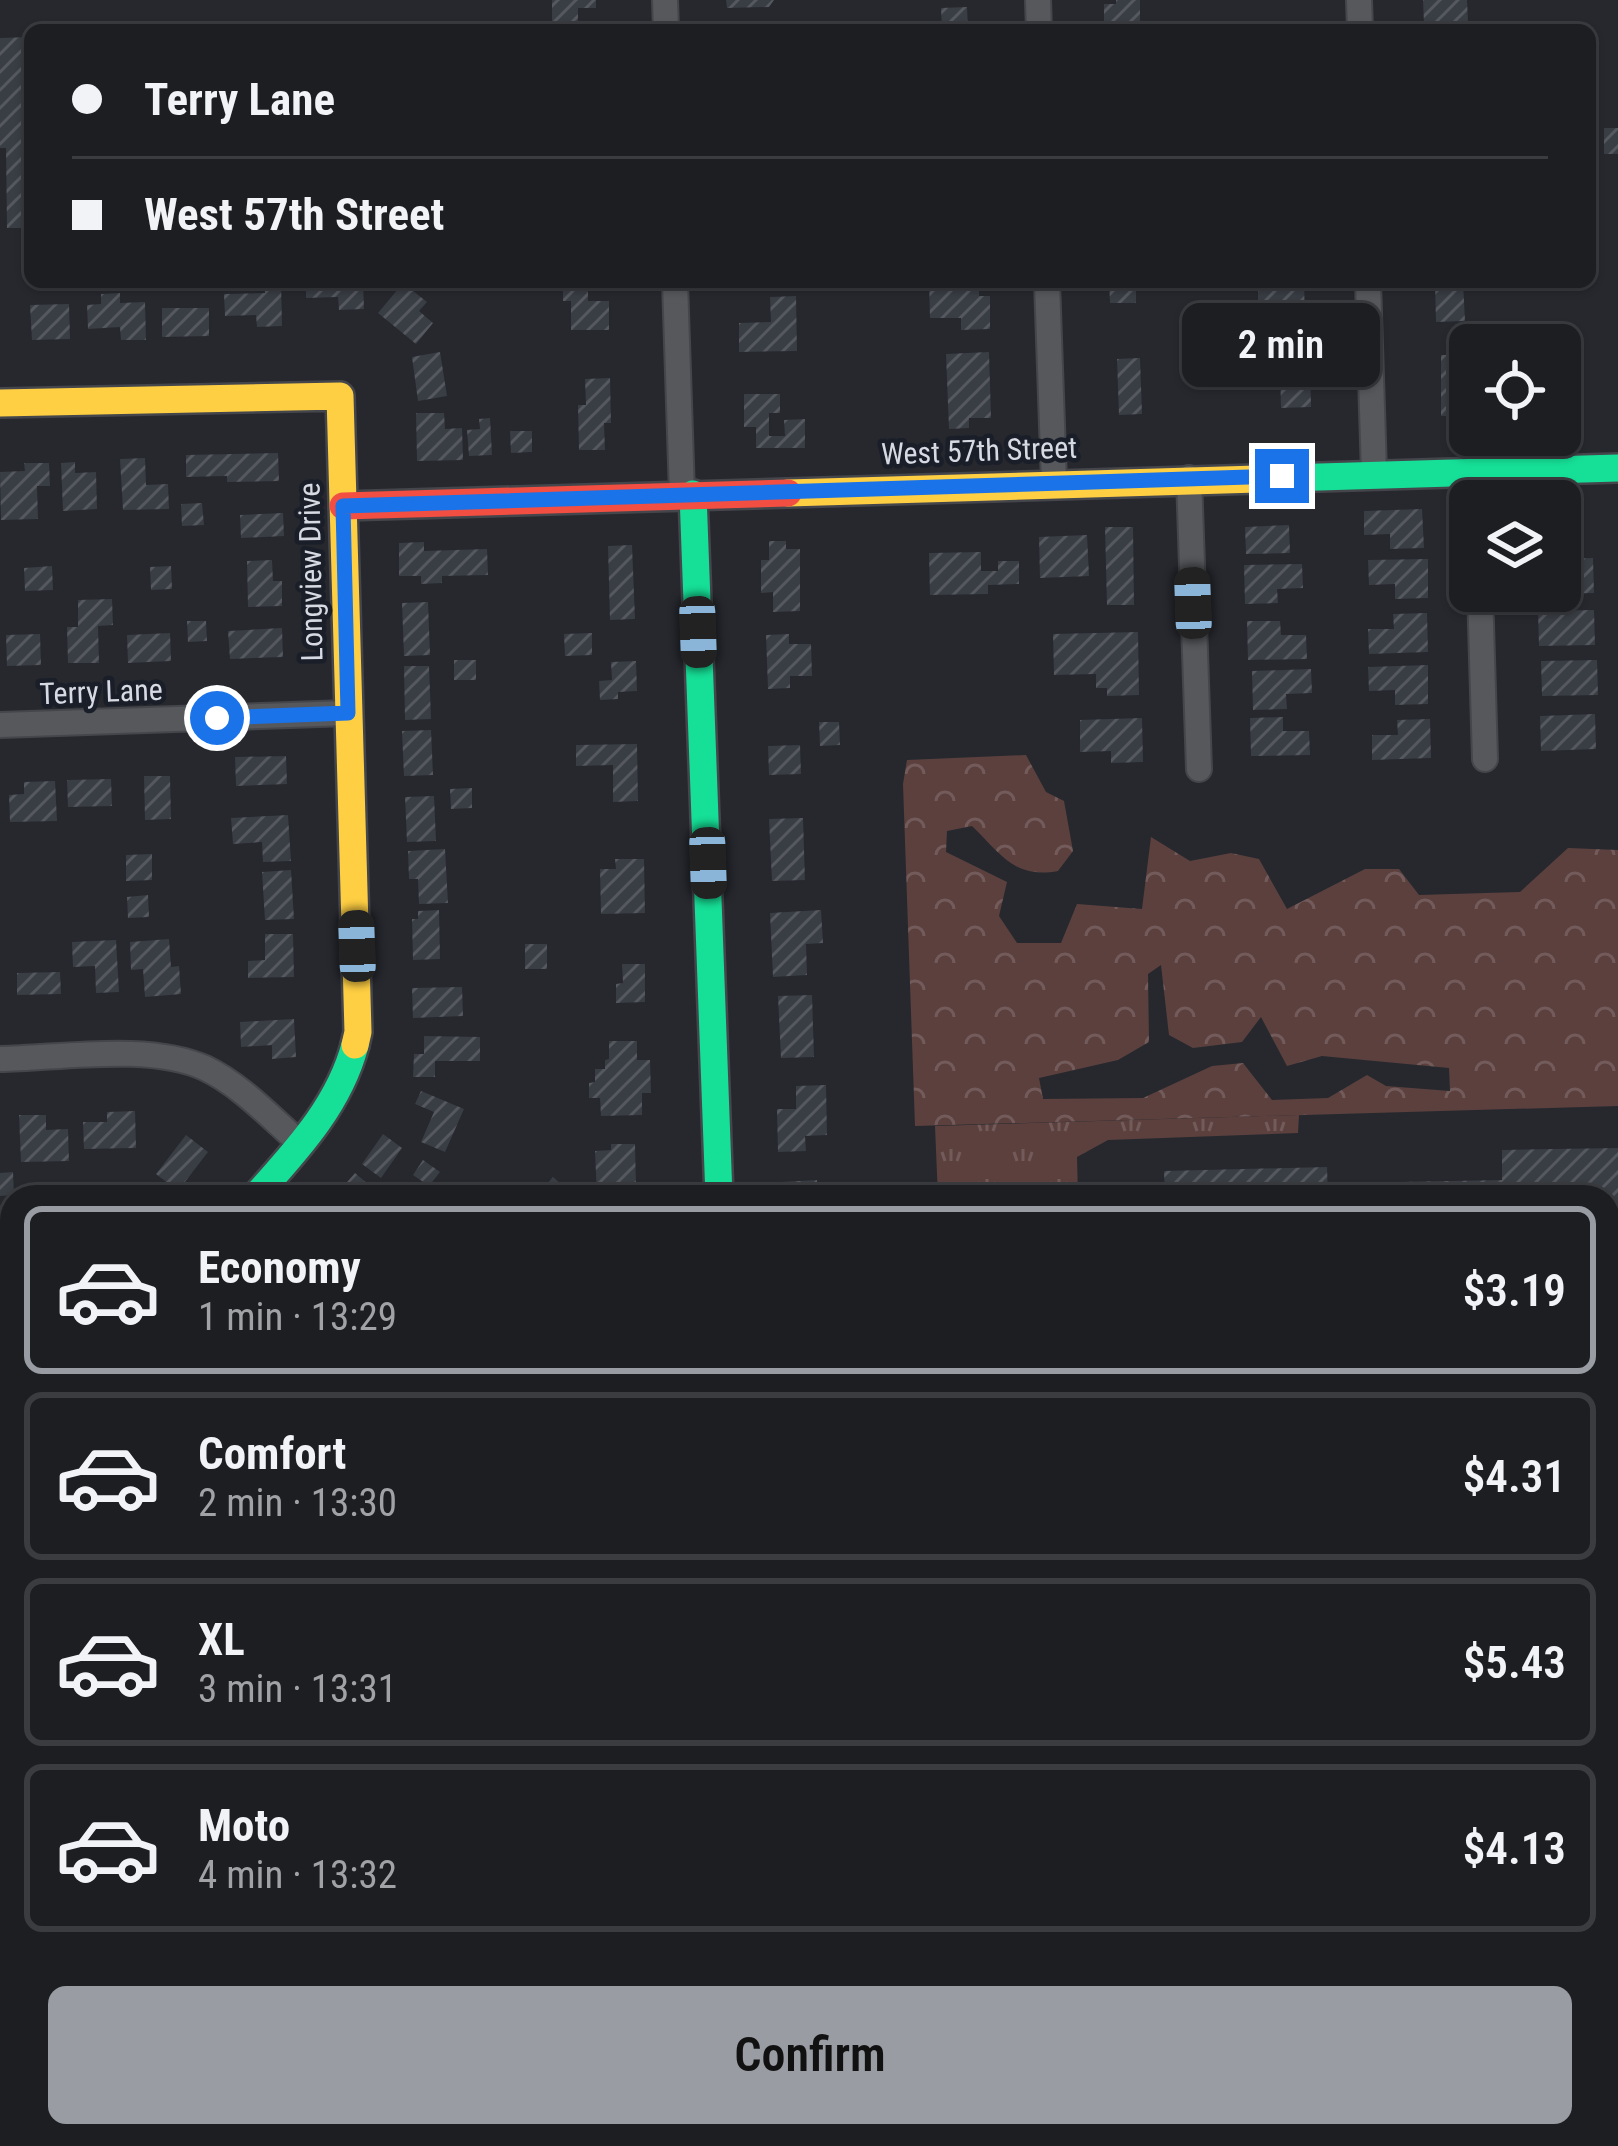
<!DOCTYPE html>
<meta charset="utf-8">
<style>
body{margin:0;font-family:"Roboto Condensed",sans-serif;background:#25272a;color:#f1f3f6;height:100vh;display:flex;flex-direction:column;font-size:45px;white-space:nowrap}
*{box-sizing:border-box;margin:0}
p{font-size:39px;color:#a0a2a5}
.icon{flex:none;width:66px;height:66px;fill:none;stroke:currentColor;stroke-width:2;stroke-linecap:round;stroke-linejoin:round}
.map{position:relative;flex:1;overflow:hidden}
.side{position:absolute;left:0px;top:1185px;width:1620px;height:963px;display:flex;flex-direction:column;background:#1c1e22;border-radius:36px 36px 0 0;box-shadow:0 3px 9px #0004,0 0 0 3px #3a3c40}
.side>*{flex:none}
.hud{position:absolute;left:24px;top:24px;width:1572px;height:264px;border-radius:18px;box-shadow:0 3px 9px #0004,0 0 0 3px #3a3c40;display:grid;align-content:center;height:264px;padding:0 48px;background:#1c1e22}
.controls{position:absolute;left:1449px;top:324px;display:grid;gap:24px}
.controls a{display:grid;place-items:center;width:132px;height:132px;border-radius:18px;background:#1c1e22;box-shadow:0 3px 9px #0004,0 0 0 3px #3a3c40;font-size:60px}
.end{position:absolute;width:54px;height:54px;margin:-27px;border:15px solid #1a73e8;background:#fff;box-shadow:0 0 0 6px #fff}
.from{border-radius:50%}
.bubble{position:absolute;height:84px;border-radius:18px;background:#1c1e22;box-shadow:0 3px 9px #0004,0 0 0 3px #3a3c40;font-size:39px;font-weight:600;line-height:84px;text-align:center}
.car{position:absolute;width:36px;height:72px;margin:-36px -18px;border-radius:15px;box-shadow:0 0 9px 3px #0007;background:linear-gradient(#222 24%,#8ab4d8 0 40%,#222 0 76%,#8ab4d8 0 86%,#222 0)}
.hud b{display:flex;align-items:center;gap:42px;height:114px;font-size:45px}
.hud b+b{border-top:3px solid #3a3c40}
.hud i{width:30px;height:30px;background:#f1f3f6}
ul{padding:21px 0 0;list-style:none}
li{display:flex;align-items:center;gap:36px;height:168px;margin:0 24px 18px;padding:0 24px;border:6px solid #3a3c40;border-radius:18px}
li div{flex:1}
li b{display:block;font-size:45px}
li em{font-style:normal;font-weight:600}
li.active{border-color:#999ca3}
li>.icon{width:108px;height:108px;stroke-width:1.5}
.cta{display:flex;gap:24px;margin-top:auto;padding:24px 48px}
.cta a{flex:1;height:138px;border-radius:18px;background:#999ca3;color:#111;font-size:48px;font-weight:600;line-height:138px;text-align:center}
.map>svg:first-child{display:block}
.grass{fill:url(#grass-tufts)}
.forest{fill:url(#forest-crowns);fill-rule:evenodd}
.building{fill:url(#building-hatch)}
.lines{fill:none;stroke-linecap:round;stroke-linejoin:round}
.street-casing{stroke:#44464b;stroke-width:28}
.fast-casing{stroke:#44464b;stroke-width:32}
.slow-casing{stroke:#44464b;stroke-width:32}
.jam-casing{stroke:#44464b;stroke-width:32}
.street{stroke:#56585c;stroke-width:24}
.fast{stroke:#16e098;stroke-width:27}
.slow{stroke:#ffcf43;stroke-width:27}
.jam{stroke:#f24e42;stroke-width:27}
.route{stroke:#1a73e8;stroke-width:15}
.labels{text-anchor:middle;stroke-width:9;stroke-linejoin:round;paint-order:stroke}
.street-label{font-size:30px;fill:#d7dae2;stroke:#191e28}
</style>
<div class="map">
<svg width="1618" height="2146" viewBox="0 0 1618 2146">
<defs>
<pattern id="grass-tufts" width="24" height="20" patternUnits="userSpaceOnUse" patternTransform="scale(3)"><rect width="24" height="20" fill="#5b403e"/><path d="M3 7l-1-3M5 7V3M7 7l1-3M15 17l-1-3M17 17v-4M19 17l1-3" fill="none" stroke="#725b5a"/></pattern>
<pattern id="forest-crowns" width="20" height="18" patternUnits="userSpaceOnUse" patternTransform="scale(3)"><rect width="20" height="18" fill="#5b403e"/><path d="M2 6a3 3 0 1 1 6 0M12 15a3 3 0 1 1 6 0" fill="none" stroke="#725b5a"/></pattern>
<pattern id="building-hatch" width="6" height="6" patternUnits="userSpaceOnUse" patternTransform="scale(3)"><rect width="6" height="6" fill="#393d44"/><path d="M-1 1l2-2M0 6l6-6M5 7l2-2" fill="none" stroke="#55585f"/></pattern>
</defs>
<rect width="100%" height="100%" fill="#26282e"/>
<g class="grass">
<path d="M1299,1115L1298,1133L1108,1140L1077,1157L1078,1197H938L935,1126Z"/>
<rect x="221" y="2136" width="336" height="10"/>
<path d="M961,2136H1095V2146H962Z"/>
</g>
<path class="forest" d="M1026,755L1046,792L1064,801L1073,851L1058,871C1014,879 1001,854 972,826L947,831L946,852L1007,882L999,916L1017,943H1061L1077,904L1142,909L1151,837L1190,861L1231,853L1259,859L1287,909L1365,869H1399L1419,895L1520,892L1568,848L1618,850V1106L915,1126L903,784L907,760ZM1161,965L1169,1035L1193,1048L1242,1042L1261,1017L1287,1066L1322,1056L1449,1068L1450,1091L1386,1086L1367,1075L1328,1098L1272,1100L1243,1063L1212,1066L1143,1098L1043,1099L1039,1078L1118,1060L1149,1042L1148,974Z"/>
<g class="building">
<path d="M552,0H596V8H578V30H552Z"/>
<path d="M726,0H774L769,7L727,8Z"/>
<path d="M1116,0H1140V30H1104V4H1116Z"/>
<path d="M1423,0H1467L1468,22L1424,23Z"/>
<path d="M967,7L968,30H942L941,8Z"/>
<path d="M363,21L364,30H315V22Z"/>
<path d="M30,37V228H7L6,148H0V38Z"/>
<rect x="1604" y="128" width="14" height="26"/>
<path d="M264,282H281L282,326L257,327L256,315L225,316L224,294L265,293Z"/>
<path d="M306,282H363L364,309L339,310L338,297L306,298Z"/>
<path d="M588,282V301H609V330H571V301H563V283Z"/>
<path d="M929,282H979V296H990V329L961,330V318H930Z"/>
<path d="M1109,282H1136V303H1110Z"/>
<path d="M1258,282H1304L1305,320L1258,321Z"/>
<path d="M1435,282H1463L1465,321L1436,322Z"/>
<path d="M403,283L427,302L419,311L433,323L416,344L378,313Z"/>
<path d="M120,293V303L145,302L146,340H121L120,327L88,329L87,305L101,304V294Z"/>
<path d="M796,296L797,351L739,352V323L771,322L770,297Z"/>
<path d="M69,304L70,339L32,340L30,305Z"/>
<path d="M162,308H209V336L162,337Z"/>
<path d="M440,352L447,396L418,401L412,357Z"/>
<path d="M989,352L991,418H969V428L949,429L946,354Z"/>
<path d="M1441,355H1470L1467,416H1441Z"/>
<path d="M1140,358L1142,414L1119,415L1117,359Z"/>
<path d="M1310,367L1311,407L1281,408L1280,368Z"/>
<path d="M610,378L611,423H604L605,450H579L578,405H586L585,379Z"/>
<path d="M744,394H780V413H769V436H785L784,420L805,419V448H756V427H744Z"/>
<path d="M416,413H444L445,429L462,428L463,460L417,461Z"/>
<path d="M490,418L492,455L469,456L467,430L480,429L479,419Z"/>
<path d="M510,431H532V452L511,453Z"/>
<path d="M278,453L279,481L227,482V476L186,477V455Z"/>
<path d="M145,458L146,485L168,484L169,509L123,510L120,459Z"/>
<path d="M75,462V473L96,472L97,509L63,511L61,463Z"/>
<path d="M24,463H49L50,486H37L38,519L1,520L0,472L25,471Z"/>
<path d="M202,503L204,525L182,526L181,504Z"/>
<path d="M1422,509L1424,548L1390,549V534L1364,535V511Z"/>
<path d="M1560,512H1584V543L1560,544Z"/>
<path d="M283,513L284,536L241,538L240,515Z"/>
<path d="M1289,525L1290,553L1246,554L1245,527Z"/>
<path d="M1105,527H1133L1134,605H1107Z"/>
<path d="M1087,535L1089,576L1040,578L1039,537Z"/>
<path d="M769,541H786V549H800V611L773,612V592L761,593V560H769Z"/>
<path d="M424,542V551L487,549L488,575L442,576V583L421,584V576H399V543Z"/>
<path d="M632,545L635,619L610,620L608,546Z"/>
<path d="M981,552V571H998V561H1019V584L988,585V594L930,595L929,553Z"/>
<path d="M1593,558L1594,593L1560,594V559Z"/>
<path d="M1428,559V598L1395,599V584L1369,585L1368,560Z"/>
<path d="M272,560L273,581H282V606L248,607L247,561Z"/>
<path d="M1302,564L1303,588L1277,589L1278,603L1245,604L1244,565Z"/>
<path d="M52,566L53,590L25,591L24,568Z"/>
<path d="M171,566L172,589L151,590L150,567Z"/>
<path d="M112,599L113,625L98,626L99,663H68L67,627H78V600Z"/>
<path d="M428,602L430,655L404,656L402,603Z"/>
<path d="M1594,610L1595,645L1539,646L1538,611Z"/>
<path d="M1427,613L1428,652L1369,654L1368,629H1394L1393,614Z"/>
<path d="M187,621H206L207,641L188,642Z"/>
<path d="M1247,621H1280L1281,635H1306L1307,659L1248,660Z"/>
<path d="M282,628L283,657L230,659L228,631Z"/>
<path d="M1138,632L1139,695L1107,696V688H1096V674L1054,675L1053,634Z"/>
<path d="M170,633L171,661L128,663L127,635Z"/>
<path d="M592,633V655L565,656L564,634Z"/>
<path d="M40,634L41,665L7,666L6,635Z"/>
<path d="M789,634V644H811L812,676H790V688L768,689L766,635Z"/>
<rect x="454" y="660" width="22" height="20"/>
<path d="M1597,660L1598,695L1542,696L1541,661Z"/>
<path d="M636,661L637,691L618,692V699L600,700L599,681L612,680L611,662Z"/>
<path d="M1428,665V704L1395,705V690L1369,691L1368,667Z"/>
<path d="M404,666H429L431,719L405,720Z"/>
<path d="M1311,669L1312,693L1286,694L1287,709L1253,710L1252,671Z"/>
<path d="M1595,714L1596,749L1541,751L1540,716Z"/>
<path d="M1283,717V731H1309L1310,755L1251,756L1250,718Z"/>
<path d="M1142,718L1143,762L1111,763V751L1080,752V720Z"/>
<path d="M1430,719L1431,758L1372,760V735H1398L1397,720Z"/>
<path d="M819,722H839L840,745L820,746Z"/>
<path d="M431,730L433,775L404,776L402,731Z"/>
<path d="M637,744L638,801L613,802V765L576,766V745Z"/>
<path d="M800,745L801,774L769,775L768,746Z"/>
<path d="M286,756L287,784L236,786L235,757Z"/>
<path d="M144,776H170L171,819L145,820Z"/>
<path d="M111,779L112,806L68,807L67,780Z"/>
<path d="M55,781L57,821L10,822L9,795L24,794V782Z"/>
<path d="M472,788V808L451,809L450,789Z"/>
<path d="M434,796L436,841L407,842L405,797Z"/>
<path d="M288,815L291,861L263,862L262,842L233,844L231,818Z"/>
<path d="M803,818L805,880L772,881L769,819Z"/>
<path d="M445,849L448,903L419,904L418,879H409L408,851Z"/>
<path d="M152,854V880L126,881V855Z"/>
<path d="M615,859H644L645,913L601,914L600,869H616Z"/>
<path d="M291,870L294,919L265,920L262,872Z"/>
<path d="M148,895L149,917L128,918L127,897Z"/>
<path d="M439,910L440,959L413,960L412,919H418V911Z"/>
<path d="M821,910L823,943L806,944L807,975L773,977L770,913Z"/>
<path d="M265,934H293L294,977L248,978V961L265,960Z"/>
<path d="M169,939L171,967L179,966L181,994L145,997L143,969L131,970L130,942Z"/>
<path d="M116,940L119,992L96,993L95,966L73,967L72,942Z"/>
<rect x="525" y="944" width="22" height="25"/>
<path d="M622,964H645V1002L616,1003V984L623,983Z"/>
<path d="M60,972L61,994L17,995V973Z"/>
<path d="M462,987L463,1016L413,1018L412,988Z"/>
<path d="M812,995L814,1057L781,1058L778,996Z"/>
<path d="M294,1019L296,1057L272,1059V1045L241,1047L240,1022Z"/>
<path d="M424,1036L480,1037V1061H435V1077H413L414,1054H424Z"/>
<path d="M609,1041H637V1060H650L651,1093H642V1115L601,1116L600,1098H589V1083L595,1082V1069H605V1060L609,1059Z"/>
<path d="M826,1085L827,1135L805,1136L806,1151L778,1152L777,1109H796V1086Z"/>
<path d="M421,1091L464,1109L445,1152L421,1142L434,1112L415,1104Z"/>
<path d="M135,1111L136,1148L84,1149L83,1122H107V1112Z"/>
<path d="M19,1115H46V1130L68,1129L69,1161L21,1162Z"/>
<path d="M383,1134L402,1148L381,1178L362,1164Z"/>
<path d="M186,1135L208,1152L178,1191L156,1174Z"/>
<path d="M611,1144H635L636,1188H650L651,1197H597L595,1151L611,1150Z"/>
<path d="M1618,1148V1373H1608V1197H1398L1397,1182L1502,1180V1150Z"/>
<path d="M423,1160L440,1172L429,1186L413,1175Z"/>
<path d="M1327,1167L1328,1197H1165L1164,1171Z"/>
<path d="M13,1172L14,1195L0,1196V1173Z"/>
<path d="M355,1173L375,1190L370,1197H334Z"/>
<path d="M553,1177L569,1191L564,1197H536Z"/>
<path d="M817,1180L818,1197H782V1182Z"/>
<path d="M0,1344L12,1355V1382L4,1392L0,1389Z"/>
<rect x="72" y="2136" width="48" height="10"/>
<path d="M809,2136H869V2141L846,2142V2146H809Z"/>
<path d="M1194,2136H1283L1284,2146H1195Z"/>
</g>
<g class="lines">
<defs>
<g id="street">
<path d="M665,0L666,30"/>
<path d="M1038,0L1039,30"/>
<path d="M1359,0L1360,30"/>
<path d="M675,282L682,494"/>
<path d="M1047,282L1054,482"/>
<path d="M1368,282L1374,473"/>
<path d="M1477,472L1478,501"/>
<path d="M1189,478L1199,769"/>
<path d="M1480,591L1485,759"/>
<path d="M0,725L348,713"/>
<path d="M0,1059C61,1058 149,1043 205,1068C241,1085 272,1119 301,1144"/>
<path d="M0,1519L2,1501L12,1483"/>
<path d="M0,1692L12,1947"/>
<path d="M21,2136V2146"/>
<path d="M750,2136V2146"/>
</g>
<g id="fast">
<path d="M1257,479L1618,468"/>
<path d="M693,494L719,1197"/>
<path d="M255,1197C295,1152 339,1106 355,1045"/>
</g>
<g id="slow">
<path d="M0,403L340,396L358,1032L355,1045"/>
<path d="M788,493L1257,479"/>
</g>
<path id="jam" d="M343,506L788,493"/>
</defs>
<use href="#street" class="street-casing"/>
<use href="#fast" class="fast-casing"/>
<use href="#slow" class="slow-casing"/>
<use href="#jam" class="jam-casing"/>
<use href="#street" class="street"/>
<use href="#fast" class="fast"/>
<use href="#slow" class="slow"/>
<use href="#jam" class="jam"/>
</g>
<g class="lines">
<path class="route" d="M217,718L348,713L343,506L1282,476"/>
</g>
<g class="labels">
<g class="street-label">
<text transform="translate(979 451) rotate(-2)" y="10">West 57th Street</text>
<text transform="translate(311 572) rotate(-91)" y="10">Longview Drive</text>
<text transform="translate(101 692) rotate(-2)" y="10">Terry Lane</text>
</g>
</g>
</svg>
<div class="controls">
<a><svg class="icon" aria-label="locate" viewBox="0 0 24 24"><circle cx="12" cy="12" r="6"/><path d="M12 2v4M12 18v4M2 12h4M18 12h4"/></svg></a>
<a><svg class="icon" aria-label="layers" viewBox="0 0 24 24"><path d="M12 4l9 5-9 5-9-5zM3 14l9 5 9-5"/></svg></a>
</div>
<i class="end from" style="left:217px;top:718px"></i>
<i class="end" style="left:1282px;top:476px"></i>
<div class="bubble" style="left:1182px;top:303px;width:198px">2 min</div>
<i class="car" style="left:1193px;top:603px;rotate:358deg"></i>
<i class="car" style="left:698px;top:632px;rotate:178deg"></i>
<i class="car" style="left:708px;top:863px;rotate:178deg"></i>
<i class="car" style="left:357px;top:946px;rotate:358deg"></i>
<div class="hud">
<b><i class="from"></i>Terry Lane</b>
<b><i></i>West 57th Street</b>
</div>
<section class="side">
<ul>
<li class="active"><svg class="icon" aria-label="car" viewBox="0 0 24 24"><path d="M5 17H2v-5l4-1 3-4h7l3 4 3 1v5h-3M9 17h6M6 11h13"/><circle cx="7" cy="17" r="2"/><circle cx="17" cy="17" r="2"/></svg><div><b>Economy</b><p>1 min · 13:29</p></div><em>$3.19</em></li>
<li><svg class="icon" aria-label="car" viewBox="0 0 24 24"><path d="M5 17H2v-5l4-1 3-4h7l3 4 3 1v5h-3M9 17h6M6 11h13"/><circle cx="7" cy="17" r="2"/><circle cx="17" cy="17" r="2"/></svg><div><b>Comfort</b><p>2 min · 13:30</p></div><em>$4.31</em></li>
<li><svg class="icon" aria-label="car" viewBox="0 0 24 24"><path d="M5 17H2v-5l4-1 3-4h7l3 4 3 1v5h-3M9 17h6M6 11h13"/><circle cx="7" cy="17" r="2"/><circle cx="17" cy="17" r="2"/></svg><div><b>XL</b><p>3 min · 13:31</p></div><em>$5.43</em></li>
<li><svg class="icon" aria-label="car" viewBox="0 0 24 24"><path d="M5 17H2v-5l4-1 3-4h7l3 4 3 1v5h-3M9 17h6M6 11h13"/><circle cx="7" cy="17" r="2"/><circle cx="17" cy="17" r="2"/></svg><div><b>Moto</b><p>4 min · 13:32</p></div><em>$4.13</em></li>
</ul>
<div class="cta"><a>Confirm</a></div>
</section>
</div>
